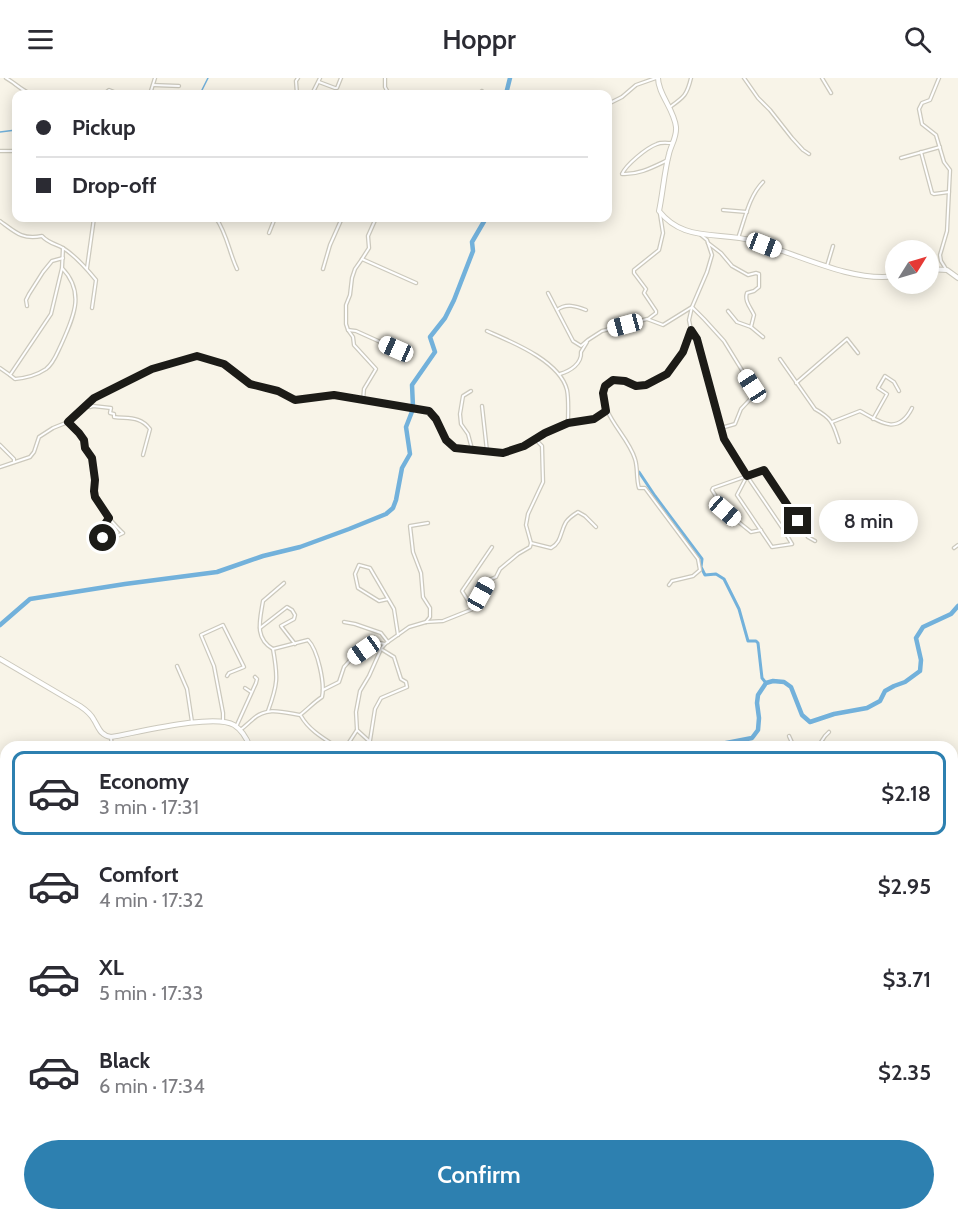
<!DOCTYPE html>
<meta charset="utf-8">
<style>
body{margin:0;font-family:Cabin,sans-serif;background:#f7f7f7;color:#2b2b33;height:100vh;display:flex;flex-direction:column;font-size:22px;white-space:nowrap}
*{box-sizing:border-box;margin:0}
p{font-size:20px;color:#7c7c81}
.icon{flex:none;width:33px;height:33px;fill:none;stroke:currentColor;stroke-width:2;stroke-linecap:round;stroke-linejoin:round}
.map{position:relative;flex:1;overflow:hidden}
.panel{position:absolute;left:0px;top:663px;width:958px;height:480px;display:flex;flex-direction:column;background:#fff;border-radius:18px 18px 0 0;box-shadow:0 3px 15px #0003}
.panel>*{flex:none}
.banner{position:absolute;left:12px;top:12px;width:600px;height:132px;border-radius:12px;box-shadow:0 3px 15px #0003;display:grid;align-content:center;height:132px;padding:0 24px;background:#fff}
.needle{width:39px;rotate:53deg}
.controls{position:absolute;left:885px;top:162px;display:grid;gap:12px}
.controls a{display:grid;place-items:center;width:54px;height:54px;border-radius:50%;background:#fff;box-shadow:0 3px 15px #0003;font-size:30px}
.end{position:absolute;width:27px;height:27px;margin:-14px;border:8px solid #1c1b17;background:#fff;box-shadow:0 0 0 3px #fff}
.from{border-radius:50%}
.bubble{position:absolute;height:42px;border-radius:21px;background:#fff;box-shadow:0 3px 15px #0003;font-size:20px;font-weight:600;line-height:42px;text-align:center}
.car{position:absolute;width:18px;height:36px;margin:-18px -9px;border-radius:8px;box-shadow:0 0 4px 2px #0007;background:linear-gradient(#fff 24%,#345 0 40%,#fff 0 76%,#345 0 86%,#fff 0)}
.banner b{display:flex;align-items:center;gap:21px;height:57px;font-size:22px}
.banner b+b{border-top:2px solid #e1e1e2}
.banner i{width:15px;height:15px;background:#2b2b33}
ul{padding:10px 0 0;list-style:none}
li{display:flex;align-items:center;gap:18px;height:84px;margin:0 12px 9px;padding:0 12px;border:3px solid transparent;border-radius:12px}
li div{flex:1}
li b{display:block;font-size:22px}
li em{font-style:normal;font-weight:600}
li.active{border-color:#2d80b0}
li>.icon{width:54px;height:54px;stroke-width:1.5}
.action{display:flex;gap:12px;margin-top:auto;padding:12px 24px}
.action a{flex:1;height:69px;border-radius:36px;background:#2d80b0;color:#fff;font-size:24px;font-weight:600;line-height:69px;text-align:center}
header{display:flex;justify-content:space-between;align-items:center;height:78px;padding:0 24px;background:#fff;font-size:27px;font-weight:600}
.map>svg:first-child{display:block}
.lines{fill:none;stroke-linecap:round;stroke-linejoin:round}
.stream{stroke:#72b1db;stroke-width:1.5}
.canal{stroke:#72b1db;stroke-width:3}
.river{stroke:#72b1db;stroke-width:4.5}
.street-casing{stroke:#ccc9bd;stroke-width:4.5}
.secondary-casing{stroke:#ccc9bd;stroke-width:6}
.street{stroke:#fff;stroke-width:2}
.secondary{stroke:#fff;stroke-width:4}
.route{stroke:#1c1b17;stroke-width:8}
</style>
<header><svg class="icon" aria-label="menu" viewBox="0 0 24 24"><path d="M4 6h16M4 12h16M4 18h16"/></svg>Hoppr<svg class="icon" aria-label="search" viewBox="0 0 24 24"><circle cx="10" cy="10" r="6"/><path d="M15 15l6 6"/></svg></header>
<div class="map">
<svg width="958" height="1143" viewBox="0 0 958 1143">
<rect width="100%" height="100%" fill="#f8f4e8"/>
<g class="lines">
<g class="stream">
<path d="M200,16L208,0"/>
<path d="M0,54L16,52"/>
<path d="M952,1110L958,1115"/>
</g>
<path class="canal" d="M639,394L655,418L702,481L701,489L705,497L716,496L724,501L739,531L748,563H756L758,565L762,600L766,605"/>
<g class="river">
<path d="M506,16L510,0"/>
<path d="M413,329L412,307L435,274L430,259L445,240L454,222L473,173L472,164L486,140"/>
<path d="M0,547L30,521L125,506L217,494L263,478L300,469L349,451L386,436L393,430L396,422L402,390L410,376L406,349L413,331"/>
<path d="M711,669L716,667L752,660L758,652L759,640L757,625L758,617L766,605L773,603L784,604L791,609L802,637L810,644L834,636L867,630L880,623L885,613L894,608L905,604L920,593L921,582L916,560L923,549L951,536L958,528"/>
<path d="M0,754H6"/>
</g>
<defs>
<g id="street">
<path d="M6,0C15,5 21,12 31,16"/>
<path d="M385,0V9L389,16"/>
<path d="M744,0L758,20L770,32L792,60L803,72L809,76"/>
<path d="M822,0L831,15"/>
<path d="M939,0L930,22L922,25L919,31L922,46L936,57L944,84L950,92L947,153L940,177L941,183L946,191"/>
<path d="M319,4L335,10H337L341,0"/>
<path d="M153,7L179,8"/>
<path d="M482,13L483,16"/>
<path d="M104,16L109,12L119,16"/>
<path d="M150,16L155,0"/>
<path d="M297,16L296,3L298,0"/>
<path d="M312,16L320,0"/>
<path d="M608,26L622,19L636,7L656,0"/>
<path d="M670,29C684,19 687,17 691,0"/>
<path d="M0,73H16"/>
<path d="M921,74L932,115L934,116L949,114"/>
<path d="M901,80L940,69"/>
<path d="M668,82C653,89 639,97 622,96C626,87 646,70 657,66C661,64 667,65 672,65"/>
<path d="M723,132L747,134"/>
<path d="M216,140C227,156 229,174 237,191"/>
<path d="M312,140L317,141L324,140"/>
<path d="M376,140L368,158L369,170L362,181L416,205"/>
<path d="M0,143C15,154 22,162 42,158C48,165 56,166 63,170C76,178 87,191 96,202L92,230"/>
<path d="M269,155L275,140"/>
<path d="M738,160C745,141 749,118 763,104"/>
<path d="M708,165L721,175L732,188L748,197L756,195L759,196V209L754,213L747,215C744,223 751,230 754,237L751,249L763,259"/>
<path d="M362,181L355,191L352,200L350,217L346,227V246L348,252L353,259L354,267L376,291L364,311L363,323"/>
<path d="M827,188L833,168"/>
<path d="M62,190C86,215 73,240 61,267C57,275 54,285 46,291C37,297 26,300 15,301L10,297L51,236L62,190L63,170"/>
<path d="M87,190L94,140"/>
<path d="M323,191L330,167L342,140"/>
<path d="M548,215L573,263L581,268L588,262L602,253L647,241L663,247L692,229L704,241L724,263L756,315L741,331L735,346L721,350"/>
<path d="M27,228L26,222L29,216L43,194L52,183L63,180"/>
<path d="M557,232C566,225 576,228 586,232"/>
<path d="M728,233L737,244L751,249"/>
<path d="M648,241L656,235V233L644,215L646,211L634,195V192L659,172L663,155L660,136"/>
<path d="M348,252L356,253L396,271"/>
<path d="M487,253C512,264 560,283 567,312C569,322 568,335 568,345"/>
<path d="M691,253L697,261L724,361L747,398L783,451L792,466L772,469L737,417L747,398"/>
<path d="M780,281L815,331C833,341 833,346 839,364"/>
<path d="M0,290L10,297"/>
<path d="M560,296C570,293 582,286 581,274L587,264"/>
<path d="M796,305L847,261L858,275"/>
<path d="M471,313L463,318L460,336L461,346L468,356L472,371"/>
<path d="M86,327L90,329L93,328L111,330L110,335L114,336V339C129,341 140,338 150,351L143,377"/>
<path d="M482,328L487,373"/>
<path d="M873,341L887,316L878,310L885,298L894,304L899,313"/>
<path d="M68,344L82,358L85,366V370L92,380L95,402L94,413L95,419L107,438C113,444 117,450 123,455L113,460H98L100,453L109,440"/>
<path d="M832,344L860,333C880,344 898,358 912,330"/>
<path d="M0,367L14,381V384"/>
<path d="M0,389L30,379L34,374L39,359L53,350L68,344L94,320L152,291L197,278L224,286L250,306L278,313L295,322L334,317L429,333L436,341L446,362L455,370L503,375L524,368L545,355L568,345L594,341L606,333"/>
<path d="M761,452L751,454L725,433L712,412L713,410L764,392L808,459L815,463"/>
<path d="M531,465L551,470C562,464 560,454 566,444C569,440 573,437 578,434L585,438L596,449"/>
<path d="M954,470L958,467"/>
<path d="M669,507L672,503L693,498L700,492L698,481L645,410H639C636,401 638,390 635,381C627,355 598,337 605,308L613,302L625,304L636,308L646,307L667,296L683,274L691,252L689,242L692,229L707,194L712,177L707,162L701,157"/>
<path d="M388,521L379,523L358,510L355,496L359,487L370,490L394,531L398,557"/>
<path d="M473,531L462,513L492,469"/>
<path d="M344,544L355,546L381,555L388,564"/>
<path d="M426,544L430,539V530L423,519L421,495L413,474L410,448L428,445"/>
<path d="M260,550L287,529L292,532L295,537L294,541L281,548L295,566"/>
<path d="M273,571C254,560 260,542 263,523L284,505"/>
<path d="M177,588L187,611L192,644"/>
<path d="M245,610L251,614"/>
<path d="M323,612L339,604L344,589L352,580L375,564L385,566"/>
<path d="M301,638C309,652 323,660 337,669"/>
<path d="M223,644V635L214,588L201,557L223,547L244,589L229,595L227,598"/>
<path d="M236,649L256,605L257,601L255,599"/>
<path d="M240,652C245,649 248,645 252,642C266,628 283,634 300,637C308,631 314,624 322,619C325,606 318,572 308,562L273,571C278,599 278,606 268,633"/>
<path d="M789,658L794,669"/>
<path d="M111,660L112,669"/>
<path d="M369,663L357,652L356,634L360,613L369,598L381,571"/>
<path d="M346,669L357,652"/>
<path d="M369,669L375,631L381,620L407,609L406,604L401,601L394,579L381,571L385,566L409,549L426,544L443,543L473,531L489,502L496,499L500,491L518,476L530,469L531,465L526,447L528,436L543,404L542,368L535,361"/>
<path d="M819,669V667L825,658L829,654"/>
<path d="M952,804L954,805L952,810"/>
<path d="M952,842L958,847"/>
<path d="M301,1137L302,1143"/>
<path d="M410,1137L411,1143"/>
<path d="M542,1143L543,1137"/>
</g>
<g id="secondary">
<path d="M658,0C658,16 674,31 676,49C677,59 671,67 669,76C664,95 663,114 659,133C667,143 674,148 685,152C707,160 731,156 753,163C795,175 852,205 896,198"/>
<path d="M928,191L947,192L958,200"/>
<path d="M0,581L80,628C86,632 91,636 94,642C99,650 100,657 111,659C136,655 214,635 234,647C242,652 247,661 250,669"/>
<path d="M802,1143V1137"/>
</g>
</defs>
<use href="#street" class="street-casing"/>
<use href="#secondary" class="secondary-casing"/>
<use href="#street" class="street"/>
<use href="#secondary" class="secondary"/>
</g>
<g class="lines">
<path class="route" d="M103,460H98L100,453L109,440L95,419L94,413L95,402L92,380L85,370L84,362L79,355L68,344L94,320L152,291L197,278L224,286L250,306L278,313L295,322L334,317L429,333L436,341L446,362L455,370L503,375L524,368L545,355L568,345L594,341L606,333L603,315L605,308L613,302L625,303L636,308L646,307L667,296L683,274L691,252L697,261L724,361L747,398L764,392L798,443"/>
</g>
</svg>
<div class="controls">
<a><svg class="needle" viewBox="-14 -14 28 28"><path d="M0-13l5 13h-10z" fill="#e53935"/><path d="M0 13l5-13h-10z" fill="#7c7c81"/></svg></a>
</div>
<i class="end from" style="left:103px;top:460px"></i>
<i class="end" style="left:798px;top:443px"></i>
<div class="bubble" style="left:819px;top:422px;width:99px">8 min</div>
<i class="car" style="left:764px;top:167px;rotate:111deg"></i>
<i class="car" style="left:625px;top:247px;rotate:255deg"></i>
<i class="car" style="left:396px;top:271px;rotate:294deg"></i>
<i class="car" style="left:752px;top:308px;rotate:327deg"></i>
<i class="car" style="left:725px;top:433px;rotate:131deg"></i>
<i class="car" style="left:481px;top:516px;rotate:29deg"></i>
<i class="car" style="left:364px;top:572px;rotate:235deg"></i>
<div class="banner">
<b><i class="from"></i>Pickup</b>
<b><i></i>Drop-off</b>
</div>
<section class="panel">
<ul>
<li class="active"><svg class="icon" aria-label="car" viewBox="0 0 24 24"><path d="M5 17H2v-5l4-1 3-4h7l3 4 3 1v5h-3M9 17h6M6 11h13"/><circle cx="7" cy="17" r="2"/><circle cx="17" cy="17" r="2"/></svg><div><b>Economy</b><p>3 min · 17:31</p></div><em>$2.18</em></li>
<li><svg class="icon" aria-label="car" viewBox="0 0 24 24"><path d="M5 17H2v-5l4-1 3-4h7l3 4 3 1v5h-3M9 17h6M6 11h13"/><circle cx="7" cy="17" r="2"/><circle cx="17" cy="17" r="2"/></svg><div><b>Comfort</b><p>4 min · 17:32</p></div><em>$2.95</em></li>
<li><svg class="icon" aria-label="car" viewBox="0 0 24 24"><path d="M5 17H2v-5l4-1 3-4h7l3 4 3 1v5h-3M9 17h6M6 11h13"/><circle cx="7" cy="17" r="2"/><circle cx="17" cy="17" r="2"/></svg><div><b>XL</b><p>5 min · 17:33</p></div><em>$3.71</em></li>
<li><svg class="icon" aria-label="car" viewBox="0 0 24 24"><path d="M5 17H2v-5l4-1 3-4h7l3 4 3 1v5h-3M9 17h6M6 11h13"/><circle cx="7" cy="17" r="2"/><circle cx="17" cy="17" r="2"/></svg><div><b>Black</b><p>6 min · 17:34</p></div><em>$2.35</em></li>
</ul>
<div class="action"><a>Confirm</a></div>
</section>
</div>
